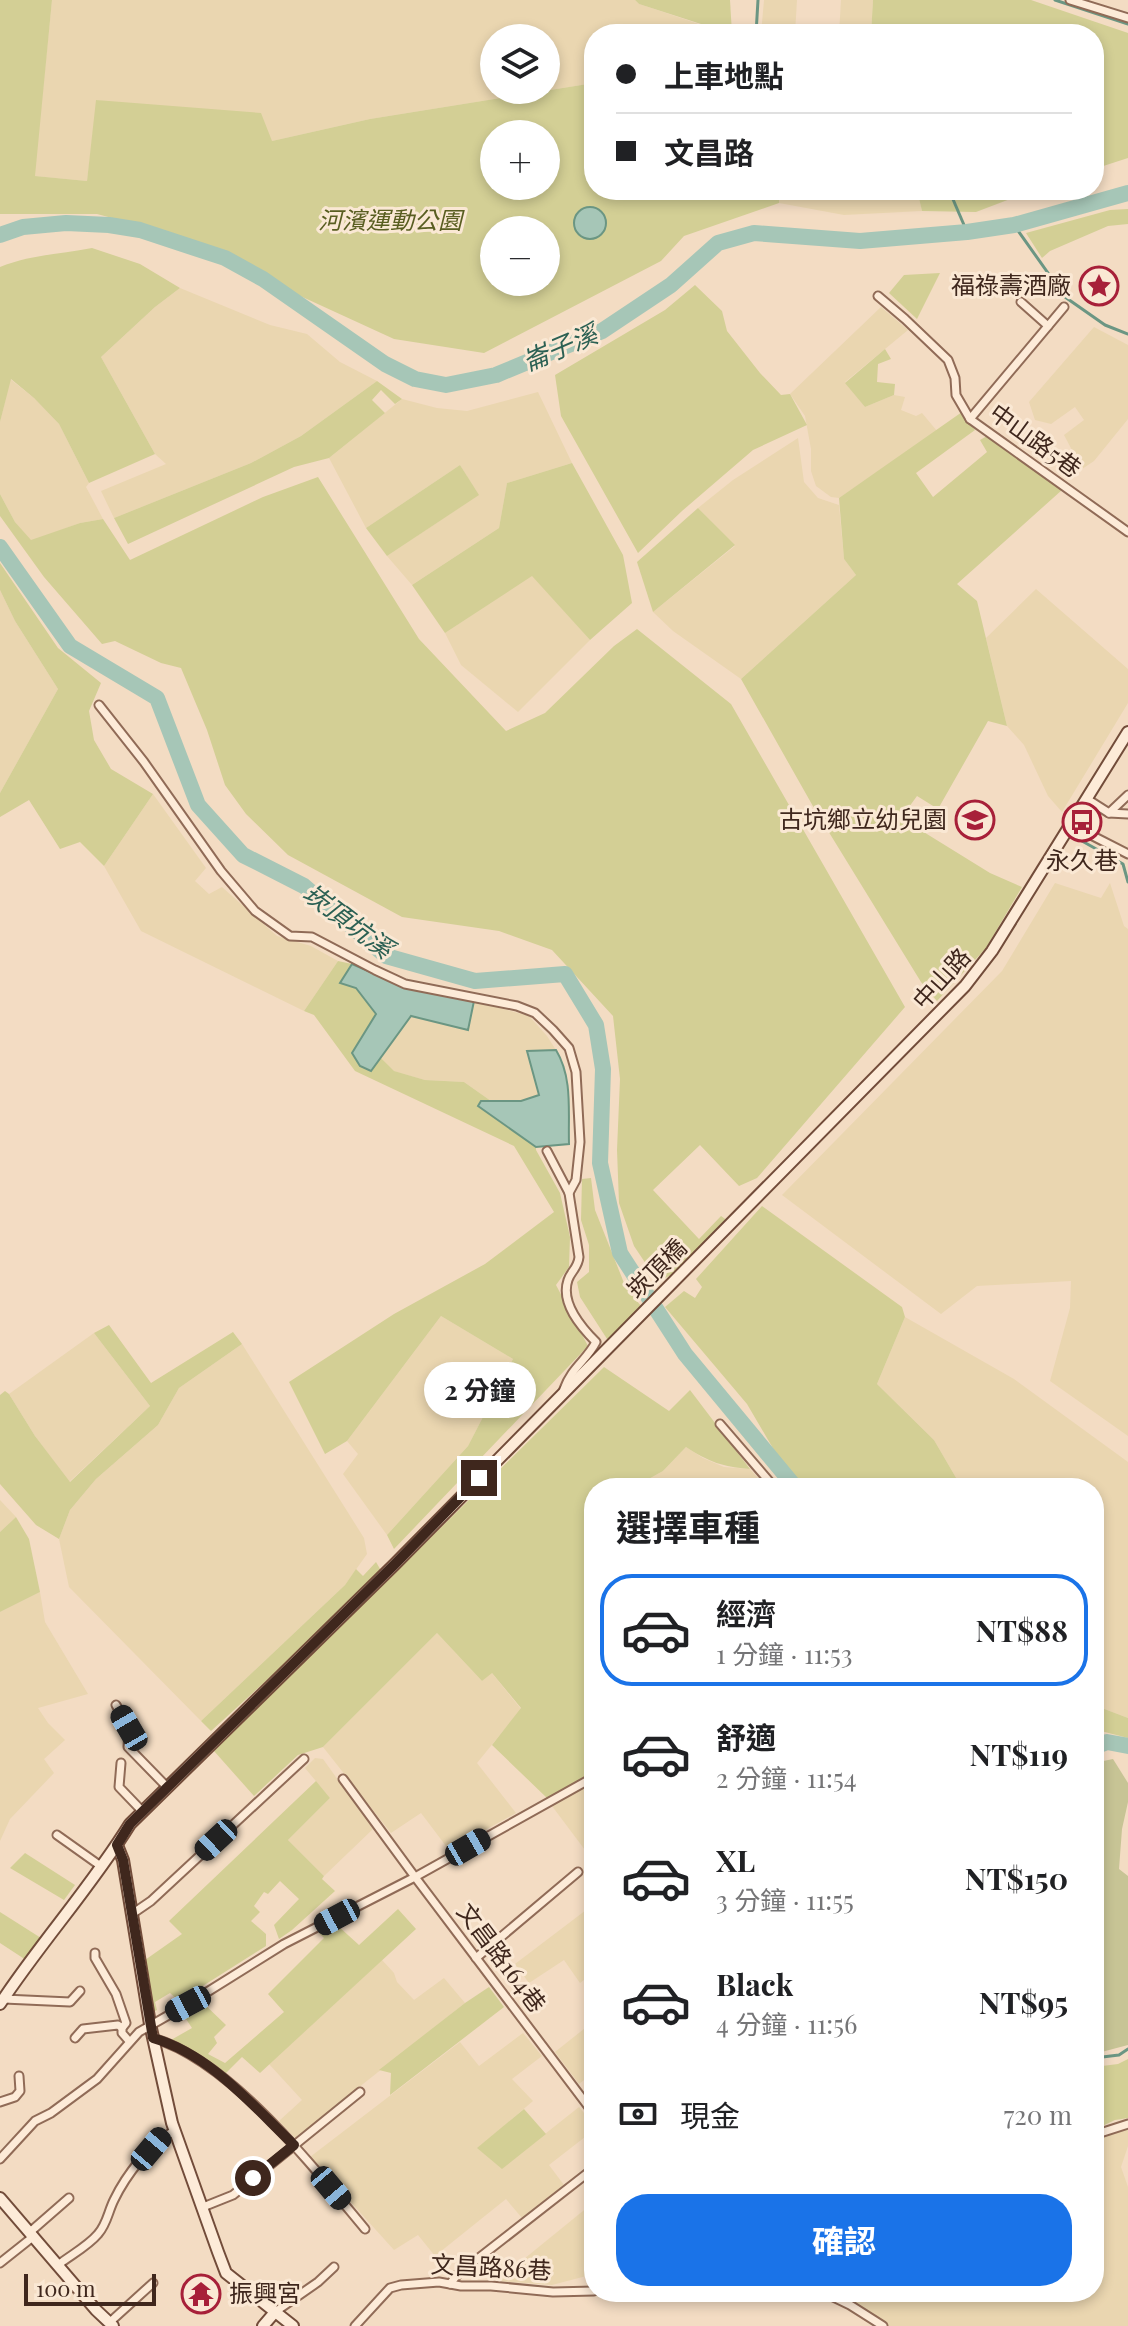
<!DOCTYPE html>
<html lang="zh-TW">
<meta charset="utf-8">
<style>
body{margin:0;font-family:"Playfair Display","Noto Sans TC",serif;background:#f6f6f6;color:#202124;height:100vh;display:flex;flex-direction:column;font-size:30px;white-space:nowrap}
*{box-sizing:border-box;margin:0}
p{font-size:26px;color:#757577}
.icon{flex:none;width:44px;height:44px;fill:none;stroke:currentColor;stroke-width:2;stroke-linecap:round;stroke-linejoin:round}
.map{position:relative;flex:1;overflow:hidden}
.panel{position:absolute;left:584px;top:1478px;width:520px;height:824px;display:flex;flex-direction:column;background:#fff;border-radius:32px;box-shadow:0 4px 12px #0003}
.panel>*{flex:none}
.hud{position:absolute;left:584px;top:24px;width:520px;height:176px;border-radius:32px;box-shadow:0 4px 12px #0003;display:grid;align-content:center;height:176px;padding:0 32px;background:#fff}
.fabs{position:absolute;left:480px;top:24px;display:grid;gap:16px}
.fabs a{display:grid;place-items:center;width:80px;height:80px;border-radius:50%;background:#fff;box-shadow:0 4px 12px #0003;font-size:40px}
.scale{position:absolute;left:24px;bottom:20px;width:132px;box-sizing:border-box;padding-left:8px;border:4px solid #3f271d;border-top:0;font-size:22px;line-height:28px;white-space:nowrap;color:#3f271d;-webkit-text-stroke:6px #fae8d4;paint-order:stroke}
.end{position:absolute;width:36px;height:36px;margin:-18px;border:10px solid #3f271d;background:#fff;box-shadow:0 0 0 4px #fff}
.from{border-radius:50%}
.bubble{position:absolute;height:56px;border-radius:28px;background:#fff;box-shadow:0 4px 12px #0003;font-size:26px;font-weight:700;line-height:56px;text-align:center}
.car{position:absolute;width:24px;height:48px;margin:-24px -12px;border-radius:10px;box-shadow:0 0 6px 2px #0007;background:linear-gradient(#222 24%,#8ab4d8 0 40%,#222 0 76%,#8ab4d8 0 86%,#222 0)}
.hud b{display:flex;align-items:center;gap:28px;height:76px;font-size:30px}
.hud b+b{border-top:2px solid #e0e0e0}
.hud i{width:20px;height:20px;background:#202124}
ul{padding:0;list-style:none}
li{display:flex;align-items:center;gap:24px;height:112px;margin:0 16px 12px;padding:0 16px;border:4px solid transparent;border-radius:32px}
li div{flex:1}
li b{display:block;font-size:30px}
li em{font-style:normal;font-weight:700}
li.current{border-color:#1a73e8}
li>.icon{width:72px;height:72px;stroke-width:1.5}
h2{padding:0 32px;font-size:36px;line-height:96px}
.pay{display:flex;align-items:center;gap:20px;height:88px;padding:0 32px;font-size:30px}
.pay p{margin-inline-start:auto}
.cta{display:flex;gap:16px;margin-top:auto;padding:16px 32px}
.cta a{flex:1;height:92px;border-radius:32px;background:#1a73e8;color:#fff;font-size:32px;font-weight:700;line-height:92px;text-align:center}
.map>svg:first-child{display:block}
.farmland{fill:#ead6b0;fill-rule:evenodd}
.green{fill:#d3cf95;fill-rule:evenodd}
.cemetery{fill:#c7c495}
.water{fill:#a6c6b7;stroke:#6b9683;stroke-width:2}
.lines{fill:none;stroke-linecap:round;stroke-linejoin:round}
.stream{stroke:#6b9683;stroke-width:3}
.river{stroke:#a6c6b7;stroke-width:16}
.street-casing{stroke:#906b57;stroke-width:11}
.secondary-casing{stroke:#724c3a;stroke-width:14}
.street{stroke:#fdebd8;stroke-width:7}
.secondary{stroke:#fdebd8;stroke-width:10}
.route{stroke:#3f271d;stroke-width:10}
.labels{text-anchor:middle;stroke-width:6;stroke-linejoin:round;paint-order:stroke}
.park-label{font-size:24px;font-style:italic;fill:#595e21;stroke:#fae8d4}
.poi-label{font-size:24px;fill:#3f271d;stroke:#fae8d4;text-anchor:end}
.street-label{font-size:24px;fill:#3f271d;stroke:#fae8d4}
.water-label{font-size:26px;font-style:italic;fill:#2b6053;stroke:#fae8d4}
</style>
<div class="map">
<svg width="1128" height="2326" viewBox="0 0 1128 2326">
<rect width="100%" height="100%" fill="#f3dcc3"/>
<g class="farmland">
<path d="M52,0H635L639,4L729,34H594V83L370,119L272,141L97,100L87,181L34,176ZM494,38H546V90H494Z"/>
<path d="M764,0H797L795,34H761Z"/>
<path d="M841,0H873L871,34H839Z"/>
<path d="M779,190H917L922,211L844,215L779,203Z"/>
<path d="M180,288L270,325L307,334L340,362L377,381L301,436L251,463L114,518L101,491L166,464L155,454L101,357L155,307Z"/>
<path d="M881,307L908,330L845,382L865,407L894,395L905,397L901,410L916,416L922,413L937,431L839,498L831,497L816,486L811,471V449L805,416L790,394Z"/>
<path d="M1094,327L1128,345V419L1094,461L1082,469L1064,435L1084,420L1075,407L1051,424L1035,420L1029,402Z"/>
<path d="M10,379L34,398L59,424L89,483L86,487L103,519L80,523L31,541L15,522L0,494V422Z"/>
<path d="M538,392L572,463L507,483L499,528L412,585L387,556L478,495L460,465L366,528L329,458L402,399L437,408L467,411Z"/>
<path d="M798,438L804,482L818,498L839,505L844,559L856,575L741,679L673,631L653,612L735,546L698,508L733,480Z"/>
<path d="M532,575L590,640L518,712L461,665L445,633Z"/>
<path d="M1036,589L1128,669V703L1062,812L1048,796L1024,745L1007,726L986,638Z"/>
<path d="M0,590L15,621L58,689L0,793Z"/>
<path d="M153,794L206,868L195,881L209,894L222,887L277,936L311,946L338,961L304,1011L141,931L104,866Z"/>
<path d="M1055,883L1101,898L1110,883L1124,926L1128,929V1436L1050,1381L1070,1308L1071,1281L977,1286L941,1314L782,1195L1002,971Z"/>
<path d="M474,1001L529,1016L547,1036L556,1050L528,1051L539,1095L521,1101H491L464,1082L425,1080L393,1071L381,1058L411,1016L468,1029Z"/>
<path d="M441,1316L513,1359L468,1446L387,1535L343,1474L358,1454L347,1441Z"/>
<path d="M905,1317L1014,1379L1128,1462V1718L1094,1705V1488H962L934,1440L877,1384Z"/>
<path d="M94,1333L150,1406L69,1482L35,1436L9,1394Z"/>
<path d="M242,1344L364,1538L367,1554L345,1585L201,1721L69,1587L59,1539L70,1510L96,1479L158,1425L179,1388Z"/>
<path d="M686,1447L703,1458L724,1467L750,1469L767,1488H644L645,1481L663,1471Z"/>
<path d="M0,1500L16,1517L0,1532Z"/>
<path d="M40,1592L45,1622L88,1694L38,1708L48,1723L65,1740L44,1759L54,1773L10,1819L0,1841V1612Z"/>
<path d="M437,1633L482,1681L491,1672L521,1709L477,1763L516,1813L449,1850L421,1813L391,1833L323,1747Z"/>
<path d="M315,1758L323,1759L373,1829L324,1876L288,1840L330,1798L305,1768Z"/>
<path d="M594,1772V1855L591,1858L546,1798Z"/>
<path d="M594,1904V1972L580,1983L564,1960L529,1983L515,1964Z"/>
<path d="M382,1960L394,1973L397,1982L414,2000L444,1978L465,2003L295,2138L279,2121L302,2100L269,2064Z"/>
<path d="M594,2021V2072L579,2084L555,2052Z"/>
<path d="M523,2033L542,2056L512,2079L533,2101L478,2148L502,2168L579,2107L594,2125V2130L549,2165L564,2185L522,2218L506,2199L435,2256L418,2235L394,2250L310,2157L460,2042L479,2066Z"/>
<path d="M1128,2128V2146L1121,2167L1128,2187V2326H889L841,2292H1094V2139Z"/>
<path d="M594,2202V2274L552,2285L497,2281Z"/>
</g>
<g class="green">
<path d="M0,0H52L35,176L87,181L96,100L261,113L272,141L370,119L594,83V190H779V203L684,236L661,261L484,353L394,339L239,268L165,232L97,214H0ZM494,134H546V186H494ZM494,230H546V282H494Z"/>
<path d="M635,0H730L732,34L639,4Z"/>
<path d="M873,0H1031L1128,33V158L1094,169V34H871Z"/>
<path d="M917,190H1034L976,212L922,211Z"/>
<path d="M1128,209V224L1108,226L1050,251L1042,258L1026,233L1110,210Z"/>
<path d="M92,248L140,264L180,288L155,307L101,357L155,454L89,483L59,424L34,398L11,379L0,422V267C29,255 61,254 92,248Z"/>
<path d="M940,273L917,319L889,293L904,275Z"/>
<path d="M695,285L722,311L727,331L760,373L781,395L790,394L807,425L753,450L682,511L638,553L561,416L555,375L665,310Z"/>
<path d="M885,349L891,359L878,364L877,382L895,384L894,395L865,407L845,383Z"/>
<path d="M377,381L402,399L395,404L381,390L372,400L385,413L329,458L294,467L128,544L114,518L251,463L301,436Z"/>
<path d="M962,412L975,430L916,473L933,497L987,452L980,440L987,436L1062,490L957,584L977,601L1007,726L988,721L938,809L917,796L901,818L990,873L1022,887L986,948L937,1001L921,982L814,808L741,679L856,575L844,559L839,498Z"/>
<path d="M572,463L623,555L632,603L590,640L532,576L445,633L412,585L499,528L507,483Z"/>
<path d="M460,465L479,495L387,556L366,528Z"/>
<path d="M318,477L419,639L506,731L545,713L614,646L637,629L731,704L905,1007L757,1178L739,1186L700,1145L653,1190L699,1239L721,1216L728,1221L678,1271L658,1282L634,1246L619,1203L617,1150L620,1079L613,1016L552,950L499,931L402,917L288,855L246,814L225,785L207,730L181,668L161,663L115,641L102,644L44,577L0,516V494L15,522L31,540L80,523L103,519L130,560L263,497Z"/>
<path d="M698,508L735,545L653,612L637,562Z"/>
<path d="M0,563L58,648L101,683L89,711L94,740L111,769L153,794L104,866L80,842L60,849L29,800L0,817V793L58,689L15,621L0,590Z"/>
<path d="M338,961L352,964L341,983L356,988L376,1015L359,1040L371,1071L381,1058L394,1071L425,1080L464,1082L491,1101H481L479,1107L536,1147V1150L560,1193L570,1237L569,1267L556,1285L588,1346L394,1549L387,1535L468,1446L513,1359L441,1316L347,1441L325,1454L289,1382L394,1314L485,1264L554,1212L514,1146L355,1071L314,1015L304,1011Z"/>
<path d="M591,1178L595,1210L626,1288L641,1306L609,1342L580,1297L577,1282L589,1272V1245L581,1220L582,1179Z"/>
<path d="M762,1206L902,1307L905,1317L877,1384L934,1440L962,1488H800L788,1474L747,1404L665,1307L684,1291L695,1298L702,1287L696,1279Z"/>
<path d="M109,1325L151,1383L233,1332L242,1344L179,1388L158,1425L96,1479L70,1510L59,1539L36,1525L0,1484V1395L5,1391L9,1394L35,1436L70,1482L150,1406L94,1333Z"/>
<path d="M604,1367L669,1411L690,1390L750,1469C723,1467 709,1462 686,1447L663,1471L645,1481L644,1488H594V1772L547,1798L492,1745L521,1708L492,1673L482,1681L437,1633L323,1747L298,1755L254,1796L214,1751Z"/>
<path d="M16,1517L29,1539L40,1592L0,1612V1532Z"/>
<path d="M376,1562L383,1574L211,1731L201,1721L345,1585L356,1569L363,1576Z"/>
<path d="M1094,1705L1128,1718V1738L1101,1731L1094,1733Z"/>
<path d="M316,1781L330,1798L288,1840L324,1876L322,1879L335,1891L292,1930L279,1939L274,1925L299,1899L280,1881L268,1894L264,1892L254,1906L260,1912L251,1921L266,1934V1946L179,2001L170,1993L155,2002L157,2010L153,2012L145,1960L182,1934L169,1921Z"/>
<path d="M25,1853L75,1885L64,1900L10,1868Z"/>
<path d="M398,1909L416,1929L260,2073L242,2057L225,2074L197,2054L171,2040L192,2028L182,2013L201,2001L226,2025L214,2037L217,2043L208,2054L225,2063L284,2012L268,1994L324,1938L319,1933L337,1925L359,1945Z"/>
<path d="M0,1912L41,1938L26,1960L0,1943Z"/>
<path d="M489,1987L504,2007L390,2095L391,2073L379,2070L465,2003Z"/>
<path d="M1128,2059V2118L1115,2120L1094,2130V2067L1118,2064Z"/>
<path d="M524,2109L546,2134L502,2169L477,2148Z"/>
</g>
<path class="cemetery" d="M1113,1759L1128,1783V1802L1122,1829L1119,1869L1128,1876V2045L1094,2054V1763Z"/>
<g class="water">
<circle cx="590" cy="223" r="16"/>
<path d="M352,964L391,981L474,1001L468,1030L411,1016L371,1071L360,1066L352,1053L376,1014L356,988L340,983Z"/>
<path d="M556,1050C573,1078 568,1112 569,1144L536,1147L478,1106L481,1101H521L539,1095L527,1051Z"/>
</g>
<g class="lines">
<g class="stream">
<path d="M1055,0L1128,24"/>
<path d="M756,34L758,0"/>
<path d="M949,190L967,232"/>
<path d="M1014,225L1065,297L1105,325L1128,334"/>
<path d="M1082,841L1123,864L1128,882"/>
<path d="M1094,2058L1119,2055L1128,2049"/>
</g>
<g class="river">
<path d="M0,235L23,227L66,223L109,225L140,230L225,258L263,279L385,364L415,379L446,385L496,375L602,331L671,285L718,243L754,233L860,241L967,232L1014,225L1128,193"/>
<path d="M0,547L70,646L157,698L198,805L243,855L304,886L386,956L475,981L565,974L596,1025L603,1069L600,1163L620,1253L685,1354L796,1488"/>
<path d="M1094,1747L1107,1742L1128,1746"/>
</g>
<defs>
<g id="street">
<path d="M1070,0L1128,18"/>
<path d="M878,296L905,319L948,360L955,378L956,395L970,419L1128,532"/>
<path d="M1021,302L1048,326"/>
<path d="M970,419L1064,307"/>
<path d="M99,705L144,762L221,871L255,911L290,936L312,937L375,970L405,984L517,1006L535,1013L553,1030L569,1048L576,1072L580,1142L576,1180L569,1193"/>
<path d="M1087,799L1109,813L1128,814"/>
<path d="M1109,813L1128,795"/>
<path d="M1074,822L1085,832L1128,854"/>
<path d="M547,1151L569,1193L579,1257C578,1268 571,1271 568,1280C560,1303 581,1327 596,1342C586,1361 572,1367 564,1389"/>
<path d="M720,1424L775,1488"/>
<path d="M116,1705L129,1728L128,1747L167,1787"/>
<path d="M121,1763L119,1787L143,1812"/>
<path d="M343,1779L415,1877L594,1777"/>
<path d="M57,1835L102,1867"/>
<path d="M132,1914L151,1901L304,1759"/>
<path d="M95,1953V1958L116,1994L126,2023L122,2028V2033L129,2041"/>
<path d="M476,1958L578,1872"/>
<path d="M4,1999L70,2002L80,1991"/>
<path d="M75,2038L83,2029L118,2025L122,2028"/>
<path d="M153,2038C231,2061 313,2167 365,2229"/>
<path d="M0,2102L15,2097L20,2091L19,2076"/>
<path d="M1094,2135L1128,2124"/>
<path d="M0,2159L35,2121L51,2113L97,2079L139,2032L188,2004L284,1944L415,1877L594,2114"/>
<path d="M203,2207L233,2195L360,2092"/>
<path d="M30,2232L69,2198"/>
<path d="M0,2263L34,2236"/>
<path d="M58,2265C71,2255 88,2246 98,2234C107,2224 108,2212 114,2200C125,2177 151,2141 175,2131"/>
<path d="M450,2284L457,2275L594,2168"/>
<path d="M685,2292L751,2296L780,2292"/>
<path d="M823,2292L850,2305L883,2326"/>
<path d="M275,2312L318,2282L334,2267"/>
<path d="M110,2322L153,2283"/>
<path d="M355,2326L390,2288L401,2285L439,2282L461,2286H491L553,2292L594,2291"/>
</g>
<g id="secondary">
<path d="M117,1845L123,1860L150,2024L172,2123L218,2252L226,2273L293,2326"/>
<path d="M0,2004C41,1942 91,1887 130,1824L395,1564L965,986L992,951L1128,732"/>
<path d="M0,2198L96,2310L113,2326"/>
<path d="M263,2326L275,2312"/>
</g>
</defs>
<use href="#street" class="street-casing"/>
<use href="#secondary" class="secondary-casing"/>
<use href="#street" class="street"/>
<use href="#secondary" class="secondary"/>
</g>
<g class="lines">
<path class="route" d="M253,2178L294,2145C252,2105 211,2055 153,2038L123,1860L117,1845L130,1824L395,1564L479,1478"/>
</g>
<defs>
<symbol id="sight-ring" viewBox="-11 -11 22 22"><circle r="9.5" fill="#fae8d4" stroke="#a72039" stroke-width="1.5"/><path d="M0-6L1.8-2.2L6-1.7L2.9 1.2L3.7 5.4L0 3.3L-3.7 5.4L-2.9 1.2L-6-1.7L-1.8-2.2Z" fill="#a72039"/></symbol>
<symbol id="school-ring" viewBox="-11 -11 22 22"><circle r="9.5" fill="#fae8d4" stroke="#a72039" stroke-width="1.5"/><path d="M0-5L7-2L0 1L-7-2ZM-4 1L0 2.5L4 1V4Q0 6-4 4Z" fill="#a72039"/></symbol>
<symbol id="bus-ring" viewBox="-11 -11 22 22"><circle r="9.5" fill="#fae8d4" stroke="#a72039" stroke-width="1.5"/><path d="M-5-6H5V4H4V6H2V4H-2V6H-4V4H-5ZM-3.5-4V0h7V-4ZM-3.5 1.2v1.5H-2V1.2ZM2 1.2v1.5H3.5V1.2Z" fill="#a72039"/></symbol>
<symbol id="temple-ring" viewBox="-11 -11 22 22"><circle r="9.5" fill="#fae8d4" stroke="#a72039" stroke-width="1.5"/><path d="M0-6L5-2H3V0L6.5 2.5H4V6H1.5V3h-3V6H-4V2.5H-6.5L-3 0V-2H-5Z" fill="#a72039"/></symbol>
</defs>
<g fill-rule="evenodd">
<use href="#sight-ring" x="1077" y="264" width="44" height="44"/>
<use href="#school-ring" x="953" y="798" width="44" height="44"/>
<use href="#bus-ring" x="1060" y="800" width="44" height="44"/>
<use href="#temple-ring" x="179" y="2272" width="44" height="44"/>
</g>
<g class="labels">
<g class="park-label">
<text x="390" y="229">河濱運動公園</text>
</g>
<g class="poi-label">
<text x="1071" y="294">福祿壽酒廠</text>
<text x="947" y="828">古坑鄉立幼兒園</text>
<text x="1082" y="869" text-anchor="middle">永久巷</text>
<text x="229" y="2302" text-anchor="start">振興宮</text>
</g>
<g class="street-label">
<text transform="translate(1035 441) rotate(36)" y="8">中山路5巷</text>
<text transform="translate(942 979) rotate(-48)" y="8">中山路</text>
<text transform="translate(657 1269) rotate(-45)" y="8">崁頂橋</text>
<text transform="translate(501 1958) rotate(53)" y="8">文昌路164巷</text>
<text transform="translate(491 2268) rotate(3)" y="8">文昌路86巷</text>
</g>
<g class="water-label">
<text transform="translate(560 348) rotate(-23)" y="9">崙子溪</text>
<text transform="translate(348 921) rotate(37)" y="9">崁頂坑溪</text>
</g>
</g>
</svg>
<div class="fabs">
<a><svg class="icon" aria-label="layers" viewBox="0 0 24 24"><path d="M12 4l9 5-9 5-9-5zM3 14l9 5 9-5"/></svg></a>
<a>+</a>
<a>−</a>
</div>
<div class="scale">100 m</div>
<i class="end from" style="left:253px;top:2178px"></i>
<i class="end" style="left:479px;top:1478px"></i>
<div class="bubble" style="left:424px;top:1362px;width:112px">2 分鐘</div>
<i class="car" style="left:129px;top:1728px;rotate:330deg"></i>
<i class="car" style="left:216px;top:1840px;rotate:227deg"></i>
<i class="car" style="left:468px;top:1847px;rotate:60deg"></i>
<i class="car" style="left:337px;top:1917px;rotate:242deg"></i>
<i class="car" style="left:188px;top:2004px;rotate:242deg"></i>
<i class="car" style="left:151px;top:2149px;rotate:40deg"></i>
<i class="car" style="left:331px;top:2188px;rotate:140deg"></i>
<div class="hud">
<b><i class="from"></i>上車地點</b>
<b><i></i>文昌路</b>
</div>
<section class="panel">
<h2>選擇車種</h2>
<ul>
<li class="current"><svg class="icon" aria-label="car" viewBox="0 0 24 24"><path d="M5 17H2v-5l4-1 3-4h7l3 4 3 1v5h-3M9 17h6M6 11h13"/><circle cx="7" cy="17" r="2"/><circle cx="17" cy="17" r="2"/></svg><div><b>經濟</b><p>1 分鐘 · 11:53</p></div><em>NT$88</em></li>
<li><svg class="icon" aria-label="car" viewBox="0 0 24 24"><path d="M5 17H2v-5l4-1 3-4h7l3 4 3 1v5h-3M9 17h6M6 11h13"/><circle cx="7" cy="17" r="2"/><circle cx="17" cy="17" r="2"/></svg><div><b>舒適</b><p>2 分鐘 · 11:54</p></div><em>NT$119</em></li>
<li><svg class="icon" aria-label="car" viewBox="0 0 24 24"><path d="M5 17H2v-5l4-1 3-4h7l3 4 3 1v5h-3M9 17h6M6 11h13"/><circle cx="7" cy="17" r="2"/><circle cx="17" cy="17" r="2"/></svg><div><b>XL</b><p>3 分鐘 · 11:55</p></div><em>NT$150</em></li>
<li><svg class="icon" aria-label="car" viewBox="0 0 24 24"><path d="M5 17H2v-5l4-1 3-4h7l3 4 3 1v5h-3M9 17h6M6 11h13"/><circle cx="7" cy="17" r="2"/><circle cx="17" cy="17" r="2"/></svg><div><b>Black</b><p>4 分鐘 · 11:56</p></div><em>NT$95</em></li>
</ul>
<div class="pay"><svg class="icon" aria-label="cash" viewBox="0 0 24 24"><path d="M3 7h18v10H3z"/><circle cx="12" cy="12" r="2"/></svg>現金<p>720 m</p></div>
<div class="cta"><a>確認</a></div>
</section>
</div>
